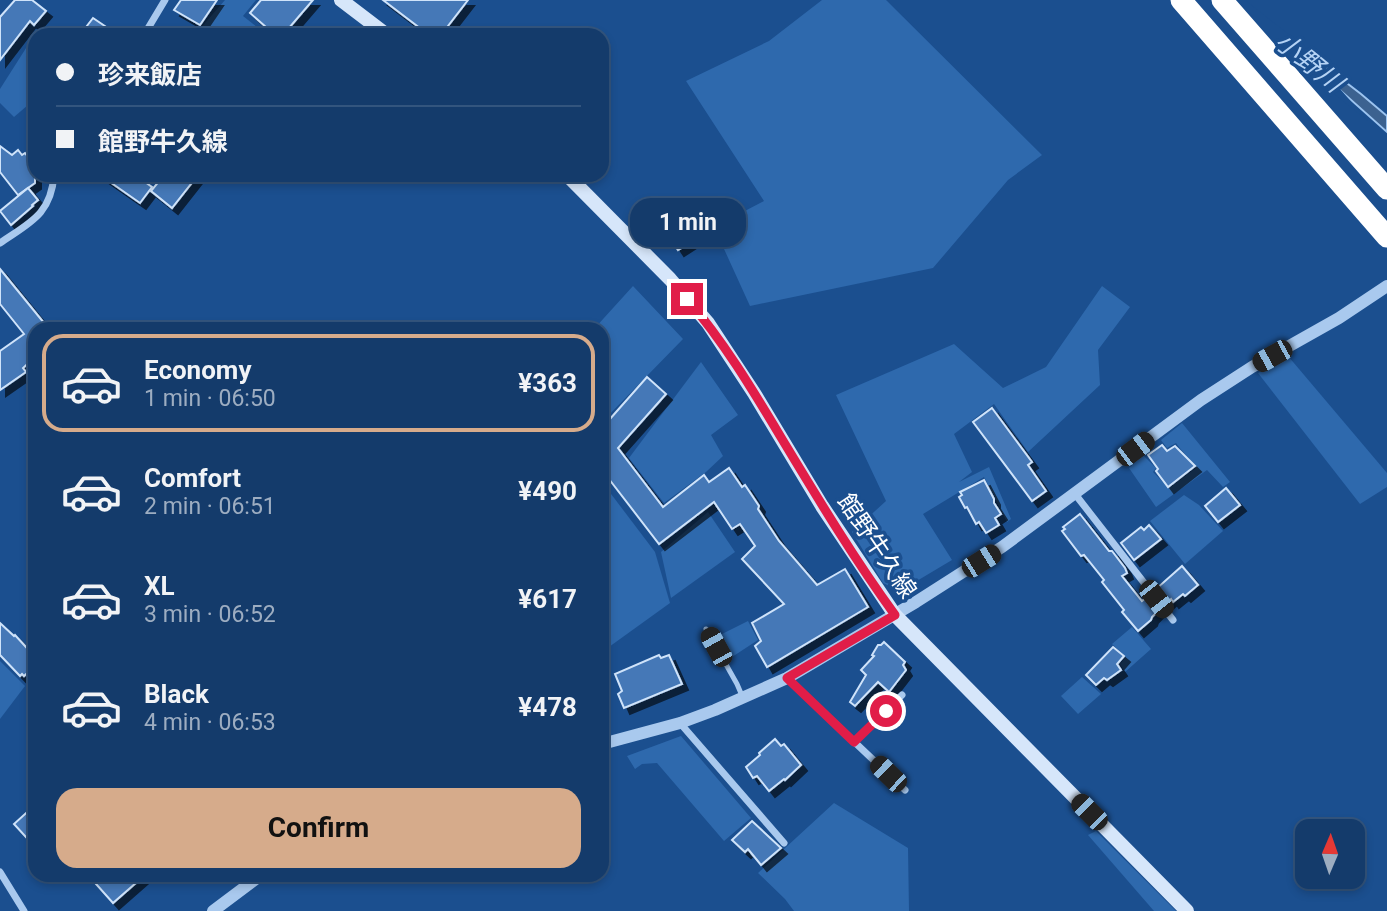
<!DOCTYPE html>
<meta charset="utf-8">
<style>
body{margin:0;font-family:Roboto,"Noto Sans JP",sans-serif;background:#214673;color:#f1f3f6;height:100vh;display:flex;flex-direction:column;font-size:26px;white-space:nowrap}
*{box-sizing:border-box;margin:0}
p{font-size:23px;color:#9dadc1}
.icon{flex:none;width:38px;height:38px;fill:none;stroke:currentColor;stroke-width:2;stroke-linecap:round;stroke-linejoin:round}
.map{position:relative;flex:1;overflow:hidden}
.panel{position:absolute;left:28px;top:322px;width:581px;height:560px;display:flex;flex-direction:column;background:#143b6b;border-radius:21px;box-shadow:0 4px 10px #0003,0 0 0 2px #33557e}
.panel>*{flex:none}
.guide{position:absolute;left:28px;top:28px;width:581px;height:154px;border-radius:21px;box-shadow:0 4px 10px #0003,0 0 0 2px #33557e;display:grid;align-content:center;height:154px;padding:0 28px;background:#143b6b}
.needle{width:46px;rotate:2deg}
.tools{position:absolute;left:1295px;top:819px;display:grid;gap:14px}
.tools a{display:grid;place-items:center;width:70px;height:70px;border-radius:14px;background:#143b6b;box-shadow:0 4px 10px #0003,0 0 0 2px #33557e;font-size:35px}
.end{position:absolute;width:32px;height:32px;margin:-16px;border:9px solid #e11d48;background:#fff;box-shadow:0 0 0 4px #fff}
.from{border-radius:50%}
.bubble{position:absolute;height:49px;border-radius:21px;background:#143b6b;box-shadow:0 4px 10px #0003,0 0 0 2px #33557e;font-size:23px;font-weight:700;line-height:49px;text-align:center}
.car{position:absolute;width:21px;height:42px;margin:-21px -10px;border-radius:9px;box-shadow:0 0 5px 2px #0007;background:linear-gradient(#222 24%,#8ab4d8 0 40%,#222 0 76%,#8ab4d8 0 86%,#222 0)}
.guide b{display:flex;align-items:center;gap:24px;height:66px;font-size:26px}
.guide b+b{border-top:2px solid #33557e}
.guide i{width:18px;height:18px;background:#f1f3f6}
ul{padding:12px 0 0;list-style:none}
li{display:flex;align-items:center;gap:21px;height:98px;margin:0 14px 10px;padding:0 14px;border:4px solid transparent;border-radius:21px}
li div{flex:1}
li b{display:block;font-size:26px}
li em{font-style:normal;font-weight:700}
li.selected{border-color:#d6ab8b}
li>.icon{width:63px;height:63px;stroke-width:1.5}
.action{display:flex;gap:14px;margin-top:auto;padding:14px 28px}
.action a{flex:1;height:80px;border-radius:21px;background:#d6ab8b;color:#111;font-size:28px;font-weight:700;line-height:80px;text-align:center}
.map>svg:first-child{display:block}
.green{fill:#2e69ad}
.water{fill:#3c6290;stroke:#9cc4f0;stroke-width:2}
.pier{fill:#1b4f8f}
.building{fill:#4478b7;stroke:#cfe3fa;stroke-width:2;filter:url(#shadow)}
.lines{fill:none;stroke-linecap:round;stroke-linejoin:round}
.service{stroke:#a9c9ee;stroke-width:5}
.minor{stroke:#a9c9ee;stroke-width:7}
.tertiary{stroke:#a9c9ee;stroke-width:12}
.secondary{stroke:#d6e6fa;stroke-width:14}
.motorway{stroke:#fff;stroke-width:21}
.route{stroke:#e11d48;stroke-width:9}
.labels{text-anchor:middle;stroke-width:7;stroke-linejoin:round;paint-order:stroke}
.street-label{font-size:24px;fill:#fff;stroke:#1b4f8f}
.water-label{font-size:26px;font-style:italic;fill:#b5d3f5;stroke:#1b4f8f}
</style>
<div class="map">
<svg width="1387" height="911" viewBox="0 0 1387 911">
<defs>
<filter id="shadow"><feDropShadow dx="6" dy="6" stdDeviation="0" flood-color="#0009"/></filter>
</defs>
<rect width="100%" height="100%" fill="#1b4f8f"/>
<g class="green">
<path d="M225,0H256L243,16L267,35H228L216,27L202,35L199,30Z"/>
<path d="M822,0H886L1042,155L1008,180L933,268L750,306L714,227L764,201L686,81L769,41Z"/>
<path d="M28,45L35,53V99L14,117L0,103V89Z"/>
<path d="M633,286L683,339L602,422V329H594Z"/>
<path d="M1102,286L1130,307L1098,350L1100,385L1028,452L994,404L954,434L972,472L959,482L989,467L1011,519L1007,522L984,477L923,514L952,560L900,591L883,583L852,532L886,501L836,395L954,344L1003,388L1046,367Z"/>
<path d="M1288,356L1387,473V487L1360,504L1258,373Z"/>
<path d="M701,362L738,415L711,435L723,456L706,472L664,503L629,458Z"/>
<path d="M1182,423L1230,482L1223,487L1207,470L1156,507L1129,468L1143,455L1156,468L1153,472L1169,488L1196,468C1190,458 1182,452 1176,443L1167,448L1161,440Z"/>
<path d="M602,482L655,552L670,603L602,652Z"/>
<path d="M1184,495L1199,505L1223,531L1185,564L1150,521Z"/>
<path d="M708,512L735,552L671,598L661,552Z"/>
<path d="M748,621L758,640L732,657L720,635Z"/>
<path d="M1132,627L1151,649L1125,672L1120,664L1126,657L1112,644Z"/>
<path d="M0,661L25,686L0,719Z"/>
<path d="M1082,677L1101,694L1078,714L1061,696Z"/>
<path d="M681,736L751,818L724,841L657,763L642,764L635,769L627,756Z"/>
<path d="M834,803L908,848L909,911H794L785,899L758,873Z"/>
<path d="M1096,831L1176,911H1154L1088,835Z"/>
</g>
<path class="water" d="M1239,0L1361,94L1387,116V132Z"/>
<path class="pier" d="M1219,0H1245L1301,44L1368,121L1220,3Z"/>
<g class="building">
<path d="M15,0H32L46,11L34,25L30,21L0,60V17Z"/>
<path d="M181,0H217L200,25L174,10Z"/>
<path d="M261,0H313L283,35H275L250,13Z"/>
<path d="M383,0H468L441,35H429Z"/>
<path d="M93,18L118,35H80Z"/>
<path d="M0,146L12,155L18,150L22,155L25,153L35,165V183L18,195L0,172Z"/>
<path d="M100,175H135L152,187L140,203Z"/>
<path d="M164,175H198L172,208L151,191Z"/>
<path d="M28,188L38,200L32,205L33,206L11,225L0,211Z"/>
<path d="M690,212L703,234L678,250L665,230Z"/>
<path d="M0,269L49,329H35V357L23,368L26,372L0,390V351L24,334L0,304Z"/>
<path d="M647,377L666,394L618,448L663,507L704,475L709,482L729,468L742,487L745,485L759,506L758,509L779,541L817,585L845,569L868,607L767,667L755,646L761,641L752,623L784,604L742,559L755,546L740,524L732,529L714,502L659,544L602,470V428Z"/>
<path d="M992,408L1032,462L1028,465L1046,491L1032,501L973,422Z"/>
<path d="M1162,445L1167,451L1175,446L1195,466L1168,487L1156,471L1158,469L1148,455Z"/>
<path d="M984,480L994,499V503L1001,514L995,518L999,525L986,533L979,522L976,524L967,507L965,508L959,497L962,495L960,492Z"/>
<path d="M1226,488L1240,505L1218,522L1205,506Z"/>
<path d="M1080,514L1109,551H1112L1125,568L1127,573L1122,576L1142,601L1147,597L1158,611L1152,617L1151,620L1138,631L1122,612L1124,610L1102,582L1104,580L1084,555L1081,556L1062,531L1065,529L1063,527Z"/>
<path d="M1149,525L1161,539L1134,560L1121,543L1141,527L1144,530Z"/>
<path d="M1182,566L1198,585L1185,596L1183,594L1173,602L1171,599L1167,603L1156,589Z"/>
<path d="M0,623L14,636L15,635L35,657V666L24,676L22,674L20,676L0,655Z"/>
<path d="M884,642L905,662L903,665L906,670L889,692L878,682L855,706L850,702L866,675L861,670L874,656L872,655L878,645H881Z"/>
<path d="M1113,647L1124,656L1117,664L1121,670L1107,680L1104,678L1096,685L1086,675Z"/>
<path d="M659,655L661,658L669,655L682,684L624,708L618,694L622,691L615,674Z"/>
<path d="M775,739L781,746L784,744L801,765L785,780L784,779L769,791L757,776L753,778L746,767L760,755L759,753Z"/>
<path d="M35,805V847L14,824Z"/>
<path d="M752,821L781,848L761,865L748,849L745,852L732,840Z"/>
<path d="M88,875H145L113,903Z"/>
</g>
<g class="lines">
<path class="service" d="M706,629L737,684L743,698"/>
<g class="minor">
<path d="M144,35L165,0"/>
<path d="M0,243C29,223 51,215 54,175"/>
<path d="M1075,494L1173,620"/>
<path d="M787,678L905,790"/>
<path d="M680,723L784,843"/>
<path d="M854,742L902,695"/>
<path d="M0,872L24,911"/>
</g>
<g class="tertiary">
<path d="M602,744L680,723L715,710L787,678L916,602L1002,547L1201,400L1252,367L1339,318L1387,286"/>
<path d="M213,911L261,875"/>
</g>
<g class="secondary">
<path d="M341,0L387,35"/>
<path d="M567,175L670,279L708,323L754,393L822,506L895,615L1187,911"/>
</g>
<g class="motorway">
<path d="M1181,0L1387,237"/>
<path d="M1222,0L1387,189"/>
</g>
</g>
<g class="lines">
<path class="route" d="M687,299C725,343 755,394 785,444C820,502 855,560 895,615L787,678L854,742L886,711"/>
</g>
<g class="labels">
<g class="street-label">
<text transform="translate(877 546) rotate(56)" y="8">館野牛久線</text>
</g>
<g class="water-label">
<text transform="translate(1309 62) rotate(39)" y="9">小野川</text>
</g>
</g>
</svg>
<div class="tools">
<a><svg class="needle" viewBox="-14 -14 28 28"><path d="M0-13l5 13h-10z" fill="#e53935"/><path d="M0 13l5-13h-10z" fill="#9dadc1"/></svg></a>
</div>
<i class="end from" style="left:886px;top:711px"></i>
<i class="end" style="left:687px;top:299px"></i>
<div class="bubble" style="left:630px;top:198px;width:116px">1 min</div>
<i class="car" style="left:1272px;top:356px;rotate:241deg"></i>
<i class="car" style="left:1135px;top:449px;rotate:53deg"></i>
<i class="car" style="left:981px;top:561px;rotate:58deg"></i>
<i class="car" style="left:1156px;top:599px;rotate:142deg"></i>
<i class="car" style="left:716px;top:647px;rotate:331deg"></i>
<i class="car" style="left:888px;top:774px;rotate:314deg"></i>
<i class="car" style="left:1089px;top:812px;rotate:315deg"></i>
<div class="guide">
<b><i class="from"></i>珍来飯店</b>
<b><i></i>館野牛久線</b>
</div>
<section class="panel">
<ul>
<li class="selected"><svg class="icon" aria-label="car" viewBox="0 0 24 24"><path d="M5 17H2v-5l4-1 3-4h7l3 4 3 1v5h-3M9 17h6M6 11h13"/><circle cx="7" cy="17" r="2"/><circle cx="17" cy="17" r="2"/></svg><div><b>Economy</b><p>1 min · 06:50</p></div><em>¥363</em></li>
<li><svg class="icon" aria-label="car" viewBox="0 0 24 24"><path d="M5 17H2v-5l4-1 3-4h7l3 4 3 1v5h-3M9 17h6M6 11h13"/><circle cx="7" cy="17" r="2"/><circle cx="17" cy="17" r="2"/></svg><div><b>Comfort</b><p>2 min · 06:51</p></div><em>¥490</em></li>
<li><svg class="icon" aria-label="car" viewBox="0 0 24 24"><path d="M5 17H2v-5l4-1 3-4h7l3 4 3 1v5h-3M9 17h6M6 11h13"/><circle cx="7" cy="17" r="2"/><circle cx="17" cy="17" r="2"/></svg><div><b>XL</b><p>3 min · 06:52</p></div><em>¥617</em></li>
<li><svg class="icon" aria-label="car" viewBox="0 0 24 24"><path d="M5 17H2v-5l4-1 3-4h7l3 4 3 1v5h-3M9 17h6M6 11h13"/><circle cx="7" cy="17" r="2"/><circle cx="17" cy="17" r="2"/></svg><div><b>Black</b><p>4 min · 06:53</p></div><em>¥478</em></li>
</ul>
<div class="action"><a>Confirm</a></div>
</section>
</div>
